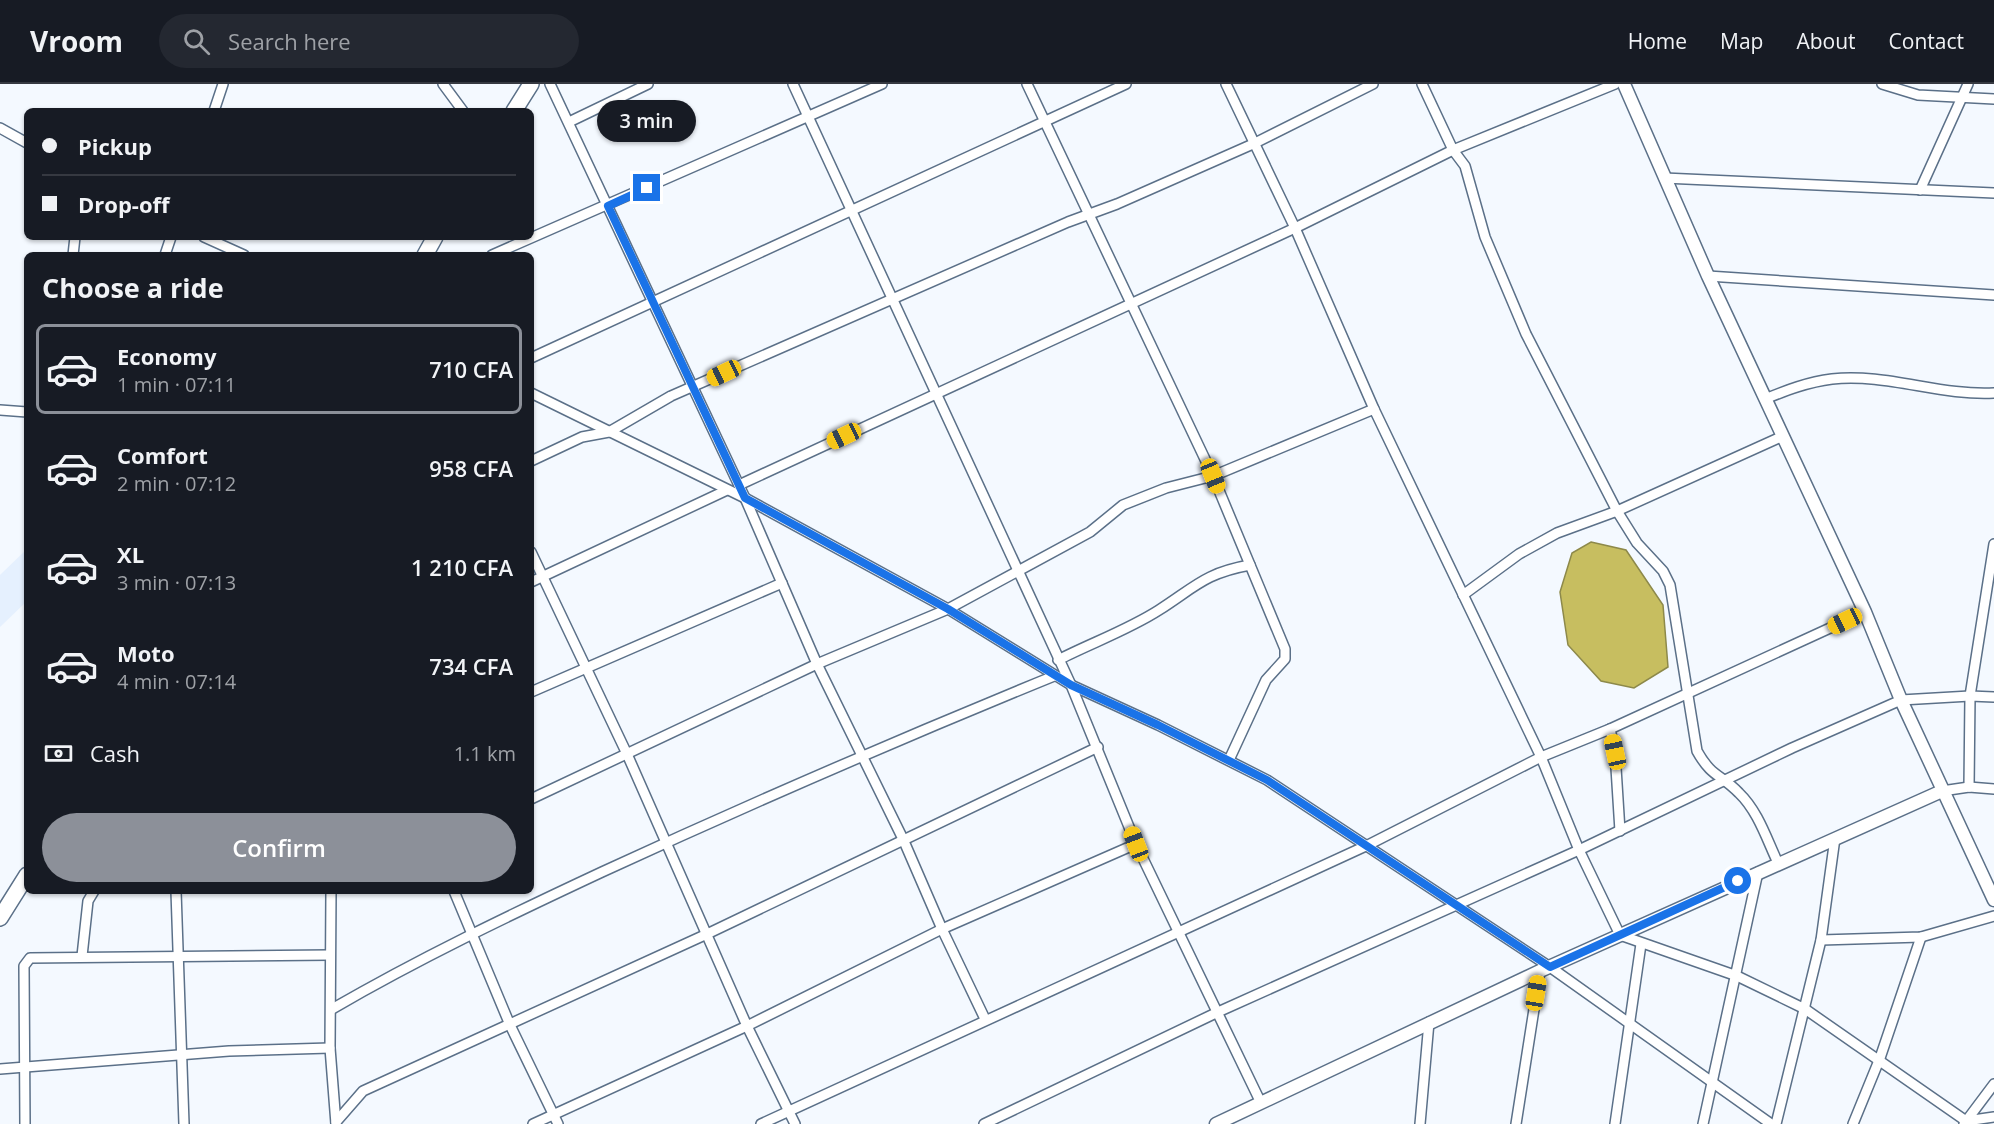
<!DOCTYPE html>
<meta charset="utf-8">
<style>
body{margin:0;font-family:"Open Sans",sans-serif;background:#242831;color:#f1f3f6;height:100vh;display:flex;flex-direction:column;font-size:22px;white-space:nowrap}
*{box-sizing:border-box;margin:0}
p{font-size:20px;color:#9ea1a6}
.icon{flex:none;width:33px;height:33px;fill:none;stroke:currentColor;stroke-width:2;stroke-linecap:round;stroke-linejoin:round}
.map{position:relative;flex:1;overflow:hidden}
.panel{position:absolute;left:24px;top:168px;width:510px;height:642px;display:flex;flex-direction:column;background:#171b24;border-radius:9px;box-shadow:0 2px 4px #0004}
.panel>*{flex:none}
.hud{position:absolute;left:24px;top:24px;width:510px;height:132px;border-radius:9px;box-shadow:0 2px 4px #0004;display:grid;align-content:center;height:132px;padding:0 18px;background:#171b24}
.end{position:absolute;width:27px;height:27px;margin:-14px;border:8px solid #1a73e8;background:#fff;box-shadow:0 0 0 3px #fff}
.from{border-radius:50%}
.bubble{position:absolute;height:42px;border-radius:21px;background:#171b24;box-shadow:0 2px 4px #0004;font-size:20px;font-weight:600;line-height:42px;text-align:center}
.car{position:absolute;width:18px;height:36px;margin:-18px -9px;border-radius:8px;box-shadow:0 0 4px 2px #0007;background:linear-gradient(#f5c518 24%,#345 0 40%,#f5c518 0 76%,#345 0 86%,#f5c518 0)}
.hud b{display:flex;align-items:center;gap:21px;height:57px;font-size:22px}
.hud b+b{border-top:2px solid #363941}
.hud i{width:15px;height:15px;background:#f1f3f6}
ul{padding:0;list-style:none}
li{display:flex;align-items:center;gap:18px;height:90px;margin:0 12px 9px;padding:0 6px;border:3px solid transparent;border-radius:9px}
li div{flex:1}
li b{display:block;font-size:22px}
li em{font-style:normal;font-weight:600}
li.selected{border-color:#8c9099}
li>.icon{width:54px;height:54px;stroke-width:1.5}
h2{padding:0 18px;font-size:27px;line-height:72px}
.pay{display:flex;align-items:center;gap:15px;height:66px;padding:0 18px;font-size:22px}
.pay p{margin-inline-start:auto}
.cta{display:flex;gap:12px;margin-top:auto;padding:12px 18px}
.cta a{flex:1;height:69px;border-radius:36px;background:#8c9099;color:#fff;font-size:24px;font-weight:600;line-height:69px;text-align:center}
header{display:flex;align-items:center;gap:36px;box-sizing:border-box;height:84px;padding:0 30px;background:#171b24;border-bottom:2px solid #363941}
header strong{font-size:28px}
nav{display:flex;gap:33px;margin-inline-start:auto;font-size:21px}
.search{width:420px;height:54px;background:#242831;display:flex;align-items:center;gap:15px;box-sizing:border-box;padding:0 21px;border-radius:33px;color:#9ea1a6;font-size:22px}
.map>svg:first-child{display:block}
.built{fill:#e5f0fe}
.water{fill:#c7be60;stroke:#8d894a;stroke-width:1.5}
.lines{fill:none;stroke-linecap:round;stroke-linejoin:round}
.minor-casing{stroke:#5b7088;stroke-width:12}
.tertiary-casing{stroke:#5b7088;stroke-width:15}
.trunk-casing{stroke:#5b7088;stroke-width:18}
.minor{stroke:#fff;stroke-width:9}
.tertiary{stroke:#fff;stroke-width:12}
.trunk{stroke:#fff;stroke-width:15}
.route{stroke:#1a73e8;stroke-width:8}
</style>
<header>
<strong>Vroom</strong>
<div class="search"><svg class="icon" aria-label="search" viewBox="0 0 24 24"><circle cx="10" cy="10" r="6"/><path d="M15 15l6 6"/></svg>Search here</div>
<nav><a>Home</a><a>Map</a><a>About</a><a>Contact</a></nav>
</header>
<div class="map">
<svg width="1994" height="1040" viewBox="0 0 1994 1040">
<rect width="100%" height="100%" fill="#f4f9ff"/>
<path class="built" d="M27,465V517L0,543V491Z"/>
<path class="water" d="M1591,458L1626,466L1663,521L1668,583L1634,604L1601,597L1568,561L1560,508L1572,469Z"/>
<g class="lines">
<defs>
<g id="minor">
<path d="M443,0L463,27"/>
<path d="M550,0L745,414L817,580L903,755L942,845L985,935"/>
<path d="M793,0L1071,601L1136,760L1261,1019"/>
<path d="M1027,0L1213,392L1285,565V575L1266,596L1229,676"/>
<path d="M1226,0L1295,144L1374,325L1541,673L1579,766L1620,851L1737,892L1805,925L1966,1037L1994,1033"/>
<path d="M1422,0L1453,66L1465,82L1485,153L1526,250L1617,427L1637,459L1663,487L1670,501L1697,667C1712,694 1721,690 1739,709C1758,727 1767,756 1778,779"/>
<path d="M1882,0L1918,11L1994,15"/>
<path d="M214,27L223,0"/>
<path d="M569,38L648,0"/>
<path d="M0,44L27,59"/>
<path d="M1664,94L1994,109"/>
<path d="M1920,106L1968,0"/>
<path d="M204,153L244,171"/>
<path d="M73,171L75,153"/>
<path d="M165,171L171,153"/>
<path d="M492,171L882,0"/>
<path d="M1708,192L1994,211"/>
<path d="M531,274L1126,0"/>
<path d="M531,309L745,414L948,525L1071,601L1158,641L1267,696L1550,883L1771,1040"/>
<path d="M1765,315C1787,306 1808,298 1832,295C1886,289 1940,312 1994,309"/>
<path d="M0,326L27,328"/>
<path d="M531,377L582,353L609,348L671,312L1068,138L1117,120L1253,60L1373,0"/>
<path d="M739,401L1295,144L1453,66L1615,0"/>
<path d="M531,468L627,670L747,942L795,1040"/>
<path d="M531,498L727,406"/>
<path d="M1463,511L1519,470L1557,449L1617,427L1783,352"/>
<path d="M1058,576C1091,559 1128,546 1159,526C1195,503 1205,489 1250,481"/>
<path d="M531,608L782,499"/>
<path d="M1610,645L1865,528"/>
<path d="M1969,703L1970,612L1994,460"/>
<path d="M1942,707L1969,703L1994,705"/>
<path d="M531,715L817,580L948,525L1090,448L1123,421L1166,404L1213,392L1374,325"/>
<path d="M176,807L184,1040"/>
<path d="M331,807L330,964L336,1040"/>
<path d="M454,807L510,941L558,1040"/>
<path d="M1821,856L1921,853L1994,832"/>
<path d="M82,872L88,817L94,807"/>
<path d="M332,925C420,874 510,831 602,788C752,719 902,654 1054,592"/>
<path d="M0,985L229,967L330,964"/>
<path d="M336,1038L363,1007L707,850L1098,663"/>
<path d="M25,1040L24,882L30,874L330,871"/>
<path d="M533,1040L747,942L942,845L1136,760"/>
<path d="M761,1040L1368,761L1541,673L1610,645L1615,668L1620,747"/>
<path d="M984,1040L1218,928L1579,766L1792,664L1901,616L1970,612L1994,613"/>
<path d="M1420,1040L1429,938"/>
<path d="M1516,1040L1540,887"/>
<path d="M1615,1040L1641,860"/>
<path d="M1703,1040L1758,788"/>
<path d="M1776,1040L1821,856L1835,754"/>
<path d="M1853,1040L1880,974L1921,853"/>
<path d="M1964,1040L1994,1000"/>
</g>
<g id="tertiary">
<path d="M1624,0L1708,192L1865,528L1901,616L1994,816"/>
<path d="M1216,1040L1540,887L1942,707"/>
</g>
<g id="trunk">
<path d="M514,27L531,0"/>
<path d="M425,171L435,153"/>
<path d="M0,834L27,791"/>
</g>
</defs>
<use href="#minor" class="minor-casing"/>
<use href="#tertiary" class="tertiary-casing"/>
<use href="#trunk" class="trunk-casing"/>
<use href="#minor" class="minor"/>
<use href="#tertiary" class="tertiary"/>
<use href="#trunk" class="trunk"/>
</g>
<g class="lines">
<path class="route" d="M647,104L608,122L745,414L948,525L1071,601L1158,641L1267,696L1550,883L1738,797"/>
</g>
</svg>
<i class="end from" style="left:1738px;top:797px"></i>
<i class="end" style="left:647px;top:104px"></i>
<div class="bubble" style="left:597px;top:16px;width:99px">3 min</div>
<i class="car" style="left:724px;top:289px;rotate:245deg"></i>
<i class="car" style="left:844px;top:352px;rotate:245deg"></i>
<i class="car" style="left:1213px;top:392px;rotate:158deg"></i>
<i class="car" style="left:1845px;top:537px;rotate:245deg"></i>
<i class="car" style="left:1615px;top:668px;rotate:348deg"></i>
<i class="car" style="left:1136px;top:760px;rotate:339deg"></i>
<i class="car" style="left:1536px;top:909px;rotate:9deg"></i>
<div class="hud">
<b><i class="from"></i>Pickup</b>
<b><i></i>Drop-off</b>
</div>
<section class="panel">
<h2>Choose a ride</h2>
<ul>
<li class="selected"><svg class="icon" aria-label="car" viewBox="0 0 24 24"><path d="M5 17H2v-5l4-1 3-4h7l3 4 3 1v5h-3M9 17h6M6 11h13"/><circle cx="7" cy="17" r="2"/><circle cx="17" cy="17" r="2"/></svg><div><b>Economy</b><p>1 min · 07:11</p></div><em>710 CFA</em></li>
<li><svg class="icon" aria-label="car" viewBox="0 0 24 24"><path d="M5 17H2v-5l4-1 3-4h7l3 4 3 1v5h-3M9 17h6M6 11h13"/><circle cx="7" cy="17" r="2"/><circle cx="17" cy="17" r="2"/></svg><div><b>Comfort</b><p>2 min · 07:12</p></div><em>958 CFA</em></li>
<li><svg class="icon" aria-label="car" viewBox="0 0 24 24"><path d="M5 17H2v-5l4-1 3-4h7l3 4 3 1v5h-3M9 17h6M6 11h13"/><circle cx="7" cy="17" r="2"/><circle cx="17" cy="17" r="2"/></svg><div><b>XL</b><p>3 min · 07:13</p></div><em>1 210 CFA</em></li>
<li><svg class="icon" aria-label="car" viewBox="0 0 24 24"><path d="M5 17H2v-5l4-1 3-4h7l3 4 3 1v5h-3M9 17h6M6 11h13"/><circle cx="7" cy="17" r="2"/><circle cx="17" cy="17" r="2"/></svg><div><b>Moto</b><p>4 min · 07:14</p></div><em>734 CFA</em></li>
</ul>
<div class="pay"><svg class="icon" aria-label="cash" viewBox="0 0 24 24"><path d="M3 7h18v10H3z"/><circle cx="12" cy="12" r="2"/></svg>Cash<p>1.1 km</p></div>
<div class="cta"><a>Confirm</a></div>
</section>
</div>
